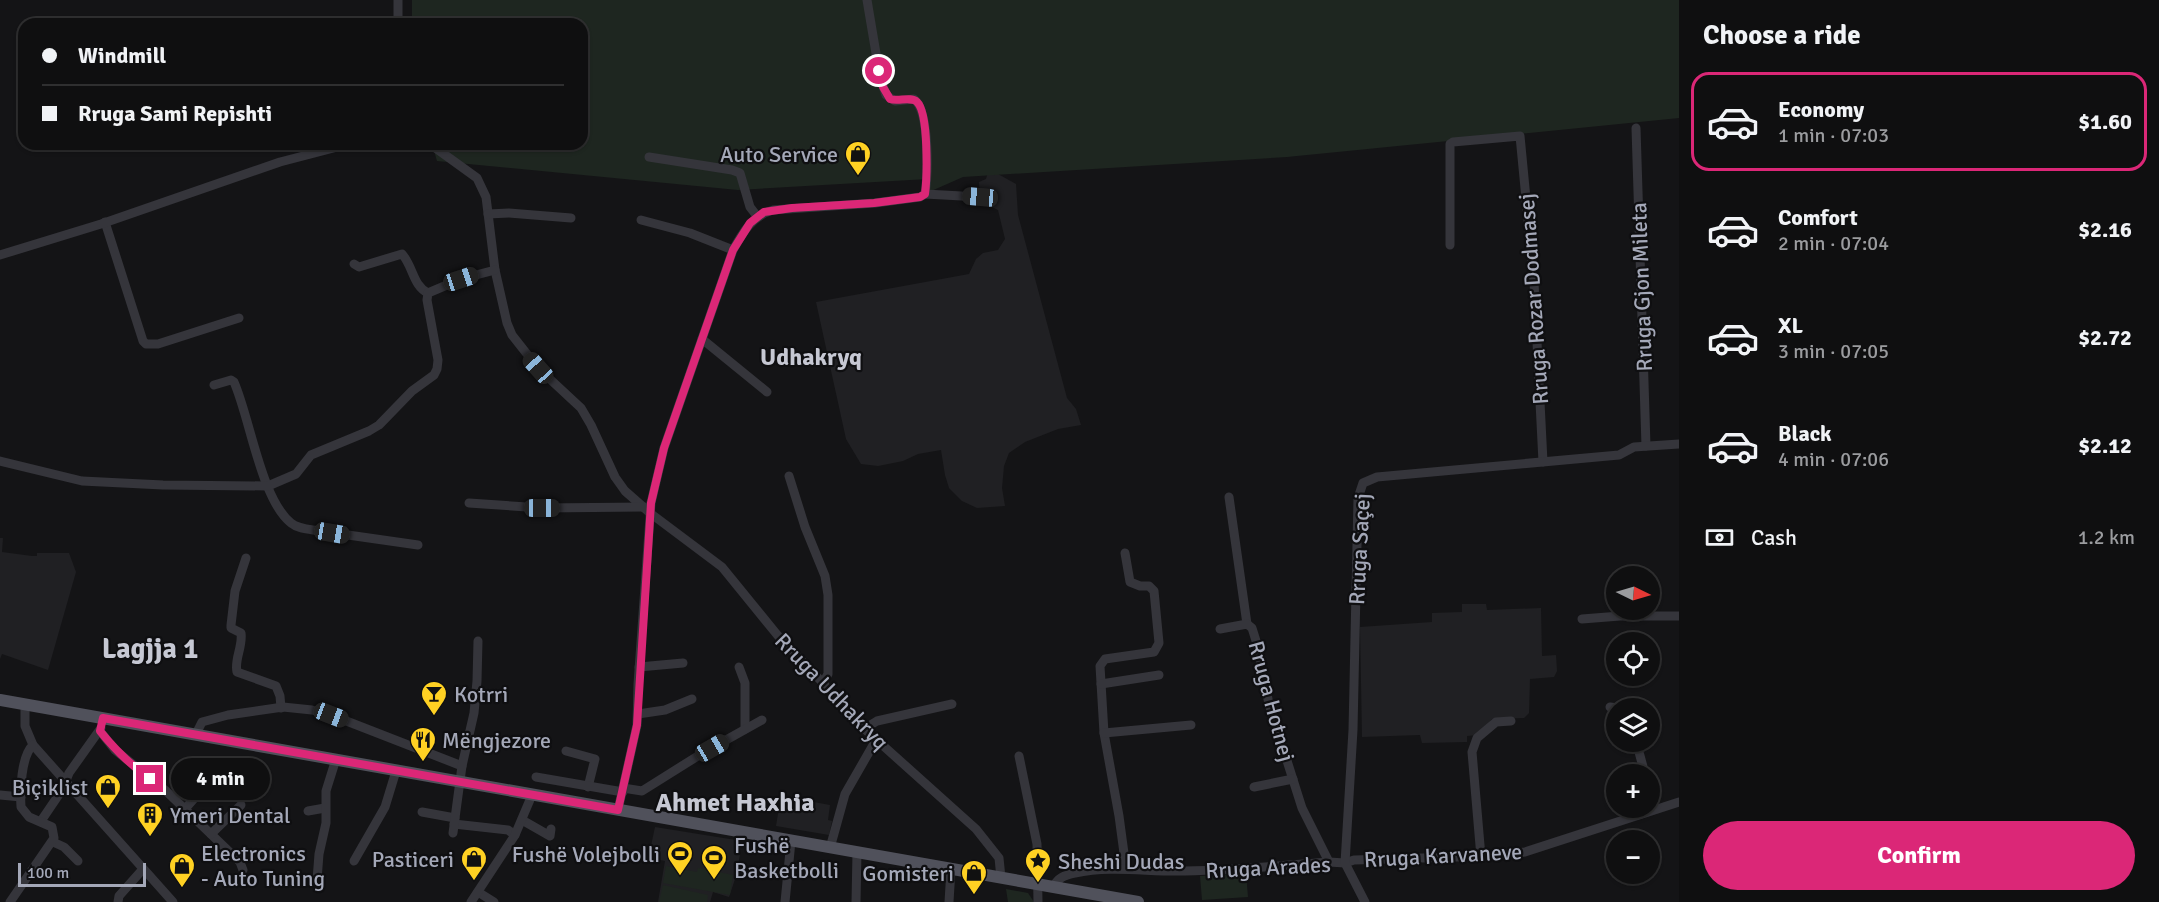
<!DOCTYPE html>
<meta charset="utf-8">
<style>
body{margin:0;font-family:Signika,sans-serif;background:#1d1d1e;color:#f1f3f6;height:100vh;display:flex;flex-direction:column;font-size:22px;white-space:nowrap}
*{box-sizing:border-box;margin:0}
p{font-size:20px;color:#9b9c9f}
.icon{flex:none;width:33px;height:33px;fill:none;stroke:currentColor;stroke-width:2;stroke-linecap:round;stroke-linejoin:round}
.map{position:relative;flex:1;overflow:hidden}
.drawer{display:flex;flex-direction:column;background:#0f0f10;width:480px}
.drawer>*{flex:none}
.guide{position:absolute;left:18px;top:18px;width:570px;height:132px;border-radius:18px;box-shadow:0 2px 4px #0004,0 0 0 2px #2f2f30;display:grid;align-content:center;height:132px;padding:0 24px;background:#0f0f10}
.needle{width:39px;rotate:95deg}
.controls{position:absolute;left:1606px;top:566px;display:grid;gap:12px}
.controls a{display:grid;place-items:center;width:54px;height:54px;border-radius:50%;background:#0f0f10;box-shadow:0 2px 4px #0004,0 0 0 2px #2f2f30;font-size:30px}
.scale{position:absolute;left:18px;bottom:15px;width:128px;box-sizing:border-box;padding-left:6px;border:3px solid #a4a8b8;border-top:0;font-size:16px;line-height:21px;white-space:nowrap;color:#a4a8b8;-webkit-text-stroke:4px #0f0f11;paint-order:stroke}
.end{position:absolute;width:27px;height:27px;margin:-14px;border:8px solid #db2777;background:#fff;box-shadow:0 0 0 3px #fff}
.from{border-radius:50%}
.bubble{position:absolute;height:42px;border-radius:21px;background:#0f0f10;box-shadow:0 2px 4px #0004,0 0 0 2px #2f2f30;font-size:20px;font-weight:700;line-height:42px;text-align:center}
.car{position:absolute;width:18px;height:36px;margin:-18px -9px;border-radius:8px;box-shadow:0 0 4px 2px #0007;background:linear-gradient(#222 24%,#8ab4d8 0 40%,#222 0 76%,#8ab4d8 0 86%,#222 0)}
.guide b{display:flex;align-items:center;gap:21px;height:57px;font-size:22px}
.guide b+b{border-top:2px solid #2f2f30}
.guide i{width:15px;height:15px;background:#f1f3f6}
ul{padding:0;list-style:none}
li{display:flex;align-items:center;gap:18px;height:99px;margin:0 12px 9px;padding:0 12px;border:3px solid transparent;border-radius:18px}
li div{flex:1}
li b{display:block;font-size:22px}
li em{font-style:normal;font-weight:700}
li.on{border-color:#db2777}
li>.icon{width:54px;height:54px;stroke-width:1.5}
h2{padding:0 24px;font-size:27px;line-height:72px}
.pay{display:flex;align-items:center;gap:15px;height:66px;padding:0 24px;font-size:22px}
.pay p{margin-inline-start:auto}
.action{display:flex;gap:12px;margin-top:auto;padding:12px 24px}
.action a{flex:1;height:69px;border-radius:36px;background:#db2777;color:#fff;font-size:24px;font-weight:700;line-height:69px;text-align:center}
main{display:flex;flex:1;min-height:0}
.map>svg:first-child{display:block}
.built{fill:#202023}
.green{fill:#1e2620}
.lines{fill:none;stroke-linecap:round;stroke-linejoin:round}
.minor{stroke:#35353b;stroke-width:9}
.major{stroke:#50515b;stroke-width:12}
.route{stroke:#db2777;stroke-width:8}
.labels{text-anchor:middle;stroke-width:4.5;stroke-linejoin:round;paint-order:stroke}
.poi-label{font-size:22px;fill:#a4a8b8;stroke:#0f0f11;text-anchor:start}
.street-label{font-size:22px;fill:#a4a8b8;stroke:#0f0f11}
.neighbourhood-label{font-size:24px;font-weight:bold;fill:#c6c8d3;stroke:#0f0f11}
.quarter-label{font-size:26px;font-weight:bold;fill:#c6c8d3;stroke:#0f0f11}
.district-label{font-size:28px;font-weight:bold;fill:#c6c8d3;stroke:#0f0f11}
</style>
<main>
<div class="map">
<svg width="1679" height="902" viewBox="0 0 1679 902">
<rect width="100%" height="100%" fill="#141416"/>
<g class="built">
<path d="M989,169L1016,184L1018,215L1067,398L1076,409L1081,425L1058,429L1025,442L1009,453L1004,466L1002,488L1005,506L977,508L962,501L949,488L945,475L941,450L918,454L903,461L878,466L861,464L846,439L816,302L969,274L976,259L983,253L998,250L1005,239L998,210L980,201L979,182L986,179Z"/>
<path d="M0,538H3L2,552L32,556H37V553H69L76,572L48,670L2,654L0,659Z"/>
<path d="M1462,604H1486L1487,610L1541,608L1542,656L1556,655L1557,671L1554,677L1530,679L1529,713L1524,718L1492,719L1477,735L1467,736V742L1422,743L1420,735L1362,737L1360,627L1432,622V613L1462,612Z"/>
<path d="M781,796L830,805L828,820L832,821L829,835L776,826Z"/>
<path d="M655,827L742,841L737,873L729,897L713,892L710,902H658L665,861L651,858L649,855Z"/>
</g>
<g class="green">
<path d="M412,0H1679V118L1287,157L963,177L929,192L928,179L738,190L437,161L432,144H582V24H412Z"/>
<path d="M666,866L697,872L698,868L733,875L730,895L663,883Z"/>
<path d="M1246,873L1248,897L1202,900L1200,876Z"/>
<path d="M663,885L708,895L707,902H659Z"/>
<path d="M1006,889L1028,893L1034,902H1008Z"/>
</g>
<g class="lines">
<g class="minor">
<path d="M398,0V24"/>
<path d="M867,0L880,77L886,95L895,101L914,99C930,112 928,174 925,194"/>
<path d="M1636,128L1646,446"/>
<path d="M430,144L477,178L486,197L495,270L507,323L512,335L538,368L581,408L591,425L615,477L625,491L650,513L722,567L779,637L823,683L850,716L976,829L999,858L1001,878"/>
<path d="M649,157L732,170L740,173L750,207L757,216"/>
<path d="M488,214L509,213L571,218"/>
<path d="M641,220L690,233L733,250"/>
<path d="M105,222L143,341L146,344H158L239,318"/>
<path d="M1450,245V144L1453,142L1520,136L1534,282L1543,462"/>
<path d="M0,255L101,224L280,162L349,144"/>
<path d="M354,264L359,267L402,254C413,266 413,286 428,293"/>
<path d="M702,339L767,392"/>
<path d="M214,385L231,380L234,382C250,418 261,499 291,523C297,528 305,529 313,530L418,545"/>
<path d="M0,461L82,481L163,485L268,486L296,474L311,455L369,431L379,425L412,391L434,375L437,369L438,360L427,300L428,293L461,279L495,270"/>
<path d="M789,476L805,527L825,576L828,595V674L823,683"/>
<path d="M1229,497L1247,624"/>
<path d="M469,503L542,508L644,507"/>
<path d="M1125,553L1130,582L1140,586H1149L1154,591L1159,643L1154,652L1105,659L1100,666L1104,733L1119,816L1126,868"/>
<path d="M246,558L235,591L231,625V628L241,633C243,647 234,659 237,672L276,686L280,696L281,708"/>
<path d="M1582,619L1620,616H1679"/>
<path d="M1220,629L1247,624L1252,628L1257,644L1269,704L1302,808L1329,862"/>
<path d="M639,667L683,663"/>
<path d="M739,667L745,683V729"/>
<path d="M1101,684L1159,675"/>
<path d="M25,705V726L33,745L173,902"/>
<path d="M1610,707L1618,708"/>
<path d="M638,714L665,710L692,699"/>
<path d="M864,729L877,721L952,704"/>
<path d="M100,731L115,750L165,790L240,862L243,870"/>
<path d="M1104,733L1191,725"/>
<path d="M196,734L202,722L228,715L283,707L312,710L331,715L462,766"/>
<path d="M1636,741L1645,774"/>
<path d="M566,751L595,759L588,787"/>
<path d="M1019,756L1037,844L1038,902"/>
<path d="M536,777L623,792"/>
<path d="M1254,787L1293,779"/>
<path d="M623,788L642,791L701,754L762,720"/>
<path d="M0,795L21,797"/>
<path d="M184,810L207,784"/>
<path d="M618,810L637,725L638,684L651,503L664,448L733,250C743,232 752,216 773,210L875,203L920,197L925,194L980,197"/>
<path d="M308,811L325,808"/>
<path d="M422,812L455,818"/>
<path d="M522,820L550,836L551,829"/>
<path d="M41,821L62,790L69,773L101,728"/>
<path d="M454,824L508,830L515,835"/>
<path d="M453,833L462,766L474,713L477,681L478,641"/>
<path d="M211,834L241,805"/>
<path d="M53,842L64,847L78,861"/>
<path d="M830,848L845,794L876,740"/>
<path d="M1481,857L1472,752L1477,738L1496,722L1511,721"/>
<path d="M354,861L385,807L396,771"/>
<path d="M317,880L319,854L326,823V791L336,759"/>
<path d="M1053,887C1058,878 1064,875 1075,873C1109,866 1142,871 1176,871C1227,871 1278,866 1329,862L1345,863L1354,860L1491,856L1525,852L1679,802"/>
<path d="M478,892L494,902"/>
<path d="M10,902L54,838L52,827L29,817L21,807C20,791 21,756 33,745"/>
<path d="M118,902L119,896L143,869"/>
<path d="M471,902L515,835L532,795"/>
<path d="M785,902L791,841"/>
<path d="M856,902L857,852"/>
<path d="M949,902L951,869"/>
<path d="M1365,902L1345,863L1353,730L1358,498L1363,483L1377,477L1619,455L1634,447L1679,444"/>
</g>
<path class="major" d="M0,700L1138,902"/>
</g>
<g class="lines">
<path class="route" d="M150,779C131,765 115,750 100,731L103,718L618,810L637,725L651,503L664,448L733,250L750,223L764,212L792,208L874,203L920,197L925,194C927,178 929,113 917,102C911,96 898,102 890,99L883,87L879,71"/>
</g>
<defs>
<symbol id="shop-pin" viewBox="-11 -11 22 30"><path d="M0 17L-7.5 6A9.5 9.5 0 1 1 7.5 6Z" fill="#ffd123" stroke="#0f0f11"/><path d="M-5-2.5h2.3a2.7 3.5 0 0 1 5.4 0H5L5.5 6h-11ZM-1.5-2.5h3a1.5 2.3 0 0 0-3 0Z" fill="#111"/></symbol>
<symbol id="bar-pin" viewBox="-11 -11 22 30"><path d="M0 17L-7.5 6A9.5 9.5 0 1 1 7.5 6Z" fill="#ffd123" stroke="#0f0f11"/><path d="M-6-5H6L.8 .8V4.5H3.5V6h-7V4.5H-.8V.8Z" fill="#111"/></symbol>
<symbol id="restaurant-pin" viewBox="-11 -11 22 30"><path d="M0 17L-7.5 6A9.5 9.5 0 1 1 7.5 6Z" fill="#ffd123" stroke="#0f0f11"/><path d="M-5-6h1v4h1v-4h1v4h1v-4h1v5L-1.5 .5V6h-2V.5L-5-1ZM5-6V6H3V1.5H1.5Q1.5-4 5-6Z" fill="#111"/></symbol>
<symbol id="building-pin" viewBox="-11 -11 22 30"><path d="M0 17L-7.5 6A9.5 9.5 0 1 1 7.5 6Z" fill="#ffd123" stroke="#0f0f11"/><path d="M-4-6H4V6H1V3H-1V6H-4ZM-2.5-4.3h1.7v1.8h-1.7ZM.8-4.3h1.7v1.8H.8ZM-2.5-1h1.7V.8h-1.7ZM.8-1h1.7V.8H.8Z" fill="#111"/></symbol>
<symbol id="stadium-pin" viewBox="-11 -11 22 30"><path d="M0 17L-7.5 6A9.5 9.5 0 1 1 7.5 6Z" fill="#ffd123" stroke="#0f0f11"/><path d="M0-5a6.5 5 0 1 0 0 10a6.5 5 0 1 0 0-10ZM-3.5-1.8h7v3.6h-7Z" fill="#111"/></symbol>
<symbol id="sight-pin" viewBox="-11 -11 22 30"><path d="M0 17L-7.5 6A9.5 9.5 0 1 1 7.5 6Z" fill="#ffd123" stroke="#0f0f11"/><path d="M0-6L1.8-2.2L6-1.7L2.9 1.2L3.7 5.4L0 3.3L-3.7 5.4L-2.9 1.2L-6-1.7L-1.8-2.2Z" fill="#111"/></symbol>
</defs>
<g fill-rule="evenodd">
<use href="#shop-pin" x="843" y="139" width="30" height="40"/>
<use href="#bar-pin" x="419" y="679" width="30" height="40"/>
<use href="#restaurant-pin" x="408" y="725" width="30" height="40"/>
<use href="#shop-pin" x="93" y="772" width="30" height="40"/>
<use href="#building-pin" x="135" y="800" width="30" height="40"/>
<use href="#stadium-pin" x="665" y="839" width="30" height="40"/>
<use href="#stadium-pin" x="699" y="843" width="30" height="40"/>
<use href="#shop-pin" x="459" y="844" width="30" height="40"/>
<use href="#sight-pin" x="1023" y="846" width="30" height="40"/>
<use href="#shop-pin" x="167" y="851" width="30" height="40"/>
<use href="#shop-pin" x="959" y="858" width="30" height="40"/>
</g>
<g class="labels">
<g class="poi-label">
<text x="838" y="162" text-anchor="end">Auto Service</text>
<text x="454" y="702">Kotrri</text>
<text x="442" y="748">Mëngjezore</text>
<text x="88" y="795" text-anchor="end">Biçiklist</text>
<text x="170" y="823">Ymeri Dental</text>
<text x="734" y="853">Fushë<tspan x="734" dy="25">Basketbolli</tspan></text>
<text x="201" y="861">Electronics<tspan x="201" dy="25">- Auto Tuning</tspan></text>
<text x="660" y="862" text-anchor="end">Fushë Volejbolli</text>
<text x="454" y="867" text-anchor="end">Pasticeri</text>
<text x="1058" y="869">Sheshi Dudas</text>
<text x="954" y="881" text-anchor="end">Gomisteri</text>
</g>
<g class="street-label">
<text transform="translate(1641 287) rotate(-92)" y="8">Rruga Gjon Mileta</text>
<text transform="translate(1533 299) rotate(-94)" y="8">Rruga Rozar Dodmasej</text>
<text transform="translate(1359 549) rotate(-87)" y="8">Rruga Saçej</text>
<text transform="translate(832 691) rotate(46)" y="8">Rruga Udhakryq</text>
<text transform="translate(1272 701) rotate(75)" y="8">Rruga Hotnej</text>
<text transform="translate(1443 855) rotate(-3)" y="8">Rruga Karvaneve</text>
<text transform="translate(1268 867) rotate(-3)" y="8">Rruga Arades</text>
</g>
<g class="neighbourhood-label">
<text x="811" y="365">Udhakryq</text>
</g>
<g class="quarter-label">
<text x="735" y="811">Ahmet Haxhia</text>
</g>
<g class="district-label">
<text x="150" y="658">Lagjja 1</text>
</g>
</g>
</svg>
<div class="controls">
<a><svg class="needle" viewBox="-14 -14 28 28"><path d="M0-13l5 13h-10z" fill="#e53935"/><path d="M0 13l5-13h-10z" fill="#9b9c9f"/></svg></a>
<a><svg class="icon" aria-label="locate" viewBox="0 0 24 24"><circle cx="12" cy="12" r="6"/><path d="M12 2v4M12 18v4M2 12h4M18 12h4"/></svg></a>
<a><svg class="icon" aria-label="layers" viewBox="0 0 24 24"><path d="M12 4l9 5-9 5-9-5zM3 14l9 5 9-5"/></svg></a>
<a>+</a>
<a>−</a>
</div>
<div class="scale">100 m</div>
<i class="end from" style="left:879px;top:71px"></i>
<i class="end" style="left:150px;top:779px"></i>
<div class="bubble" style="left:171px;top:758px;width:99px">4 min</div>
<i class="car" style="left:980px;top:197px;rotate:275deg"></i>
<i class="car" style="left:461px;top:279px;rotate:72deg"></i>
<i class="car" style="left:538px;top:368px;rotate:318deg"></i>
<i class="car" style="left:542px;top:508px;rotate:90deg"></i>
<i class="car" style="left:332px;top:533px;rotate:100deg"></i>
<i class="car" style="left:331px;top:715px;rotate:111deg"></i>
<i class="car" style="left:712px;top:748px;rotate:60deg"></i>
<div class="guide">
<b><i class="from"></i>Windmill</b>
<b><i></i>Rruga Sami Repishti</b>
</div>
</div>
<section class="drawer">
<h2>Choose a ride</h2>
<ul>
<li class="on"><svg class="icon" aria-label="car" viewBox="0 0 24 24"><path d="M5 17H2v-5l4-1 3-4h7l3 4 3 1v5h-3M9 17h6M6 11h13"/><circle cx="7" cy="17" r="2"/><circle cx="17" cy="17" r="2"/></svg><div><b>Economy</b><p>1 min · 07:03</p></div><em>$1.60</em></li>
<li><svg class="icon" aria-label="car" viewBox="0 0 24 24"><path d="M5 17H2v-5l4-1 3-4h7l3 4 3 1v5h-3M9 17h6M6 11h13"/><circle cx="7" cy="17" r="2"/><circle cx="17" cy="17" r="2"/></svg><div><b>Comfort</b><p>2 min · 07:04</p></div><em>$2.16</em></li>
<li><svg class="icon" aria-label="car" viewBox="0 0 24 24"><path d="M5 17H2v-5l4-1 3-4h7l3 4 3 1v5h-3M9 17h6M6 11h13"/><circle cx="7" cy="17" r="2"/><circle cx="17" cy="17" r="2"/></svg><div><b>XL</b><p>3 min · 07:05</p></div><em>$2.72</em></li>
<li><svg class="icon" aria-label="car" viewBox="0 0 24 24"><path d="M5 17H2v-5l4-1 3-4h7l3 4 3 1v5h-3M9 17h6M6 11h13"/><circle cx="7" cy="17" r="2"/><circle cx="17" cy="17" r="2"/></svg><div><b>Black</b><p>4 min · 07:06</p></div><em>$2.12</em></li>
</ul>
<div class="pay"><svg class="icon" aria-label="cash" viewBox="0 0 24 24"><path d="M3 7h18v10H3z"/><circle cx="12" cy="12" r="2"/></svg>Cash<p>1.2 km</p></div>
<div class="action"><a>Confirm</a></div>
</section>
</main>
